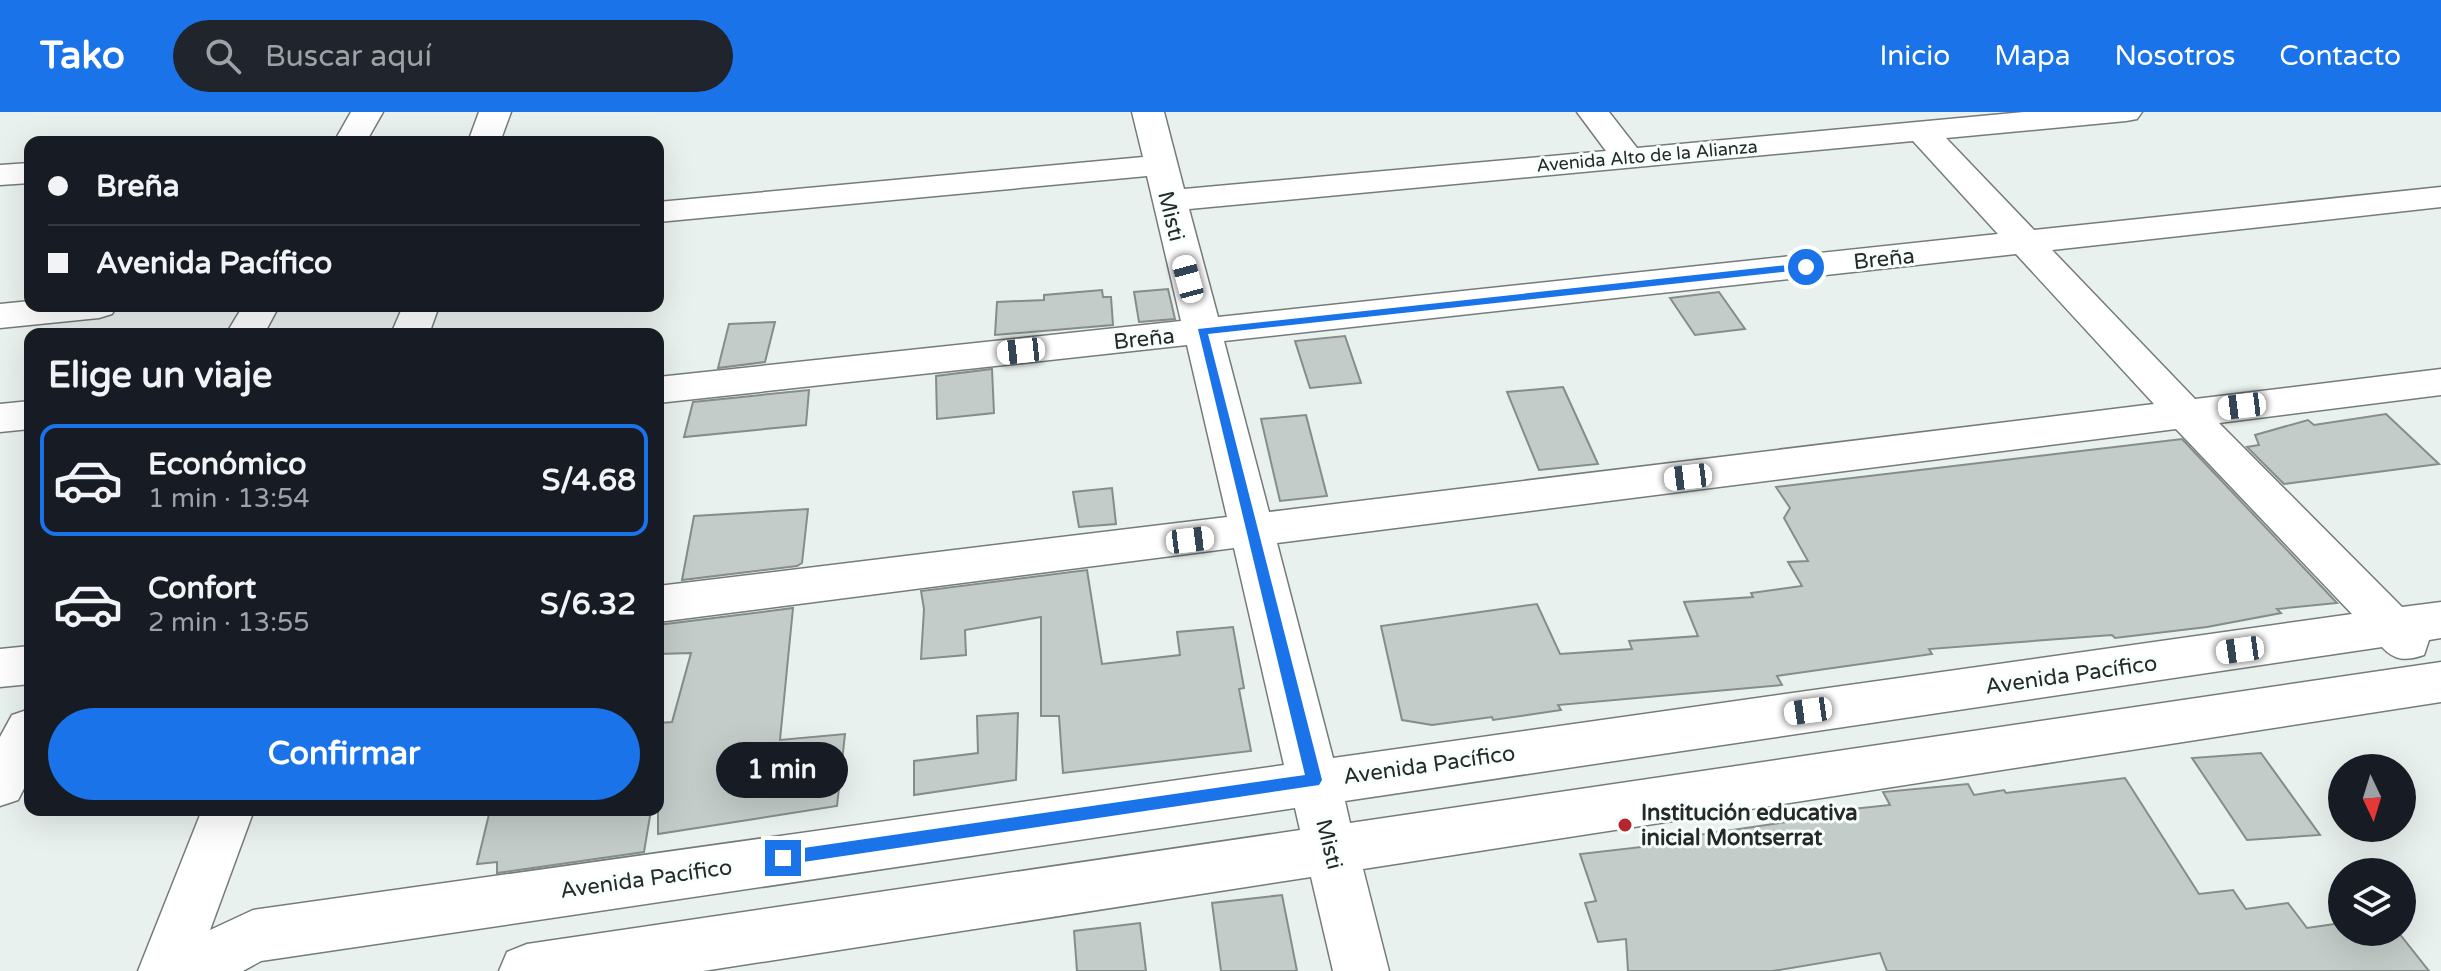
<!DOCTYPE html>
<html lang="es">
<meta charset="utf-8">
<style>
body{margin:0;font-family:"Varela Round",sans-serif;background:#20242c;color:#f1f3f6;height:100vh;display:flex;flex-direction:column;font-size:30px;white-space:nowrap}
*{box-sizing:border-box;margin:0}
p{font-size:26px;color:#9ea1a6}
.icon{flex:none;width:44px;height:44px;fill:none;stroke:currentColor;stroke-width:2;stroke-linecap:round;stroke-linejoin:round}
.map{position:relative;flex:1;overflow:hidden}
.drawer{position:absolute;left:24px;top:216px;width:640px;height:488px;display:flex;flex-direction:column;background:#171b24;border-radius:16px;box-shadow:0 8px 32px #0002}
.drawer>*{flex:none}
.hud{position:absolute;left:24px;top:24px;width:640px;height:176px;border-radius:16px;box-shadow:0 8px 32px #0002;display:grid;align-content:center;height:176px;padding:0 24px;background:#171b24}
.needle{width:52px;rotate:176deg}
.controls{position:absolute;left:2328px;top:642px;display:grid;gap:16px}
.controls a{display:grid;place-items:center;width:88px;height:88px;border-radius:50%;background:#171b24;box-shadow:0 8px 32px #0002;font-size:40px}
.end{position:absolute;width:36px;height:36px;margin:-18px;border:10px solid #1a73e8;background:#fff;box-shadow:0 0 0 4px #fff}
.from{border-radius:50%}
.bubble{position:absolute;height:56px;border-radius:28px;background:#171b24;box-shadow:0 8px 32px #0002;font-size:26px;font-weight:700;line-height:56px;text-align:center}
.car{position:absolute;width:24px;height:48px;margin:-24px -12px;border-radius:10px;box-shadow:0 0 6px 2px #0007;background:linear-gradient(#fff 24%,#345 0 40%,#fff 0 76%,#345 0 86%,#fff 0)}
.hud b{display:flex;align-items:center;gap:28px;height:76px;font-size:30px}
.hud b+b{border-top:2px solid #363941}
.hud i{width:20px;height:20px;background:#f1f3f6}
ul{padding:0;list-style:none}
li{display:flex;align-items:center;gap:24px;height:112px;margin:0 16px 12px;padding:0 8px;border:4px solid transparent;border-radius:16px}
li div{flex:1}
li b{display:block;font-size:30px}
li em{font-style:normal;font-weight:700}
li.on{border-color:#1a73e8}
li>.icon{width:72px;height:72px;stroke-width:1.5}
h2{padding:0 24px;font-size:36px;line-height:96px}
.cta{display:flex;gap:16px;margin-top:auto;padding:16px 24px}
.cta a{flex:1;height:92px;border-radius:48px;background:#1a73e8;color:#fff;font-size:32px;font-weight:700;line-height:92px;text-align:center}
header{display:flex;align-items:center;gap:48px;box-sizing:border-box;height:112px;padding:0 40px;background:#1a73e8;color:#fff}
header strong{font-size:38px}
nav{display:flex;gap:44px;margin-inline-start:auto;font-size:28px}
.search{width:560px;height:72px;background:#20242c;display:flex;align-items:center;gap:20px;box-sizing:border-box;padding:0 28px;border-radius:44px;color:#9ea1a6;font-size:30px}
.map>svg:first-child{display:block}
.building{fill:#c3ccc9;stroke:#858d8a;stroke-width:2}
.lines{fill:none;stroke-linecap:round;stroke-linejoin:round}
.minor-casing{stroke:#747c79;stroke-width:3}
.minor{fill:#fff;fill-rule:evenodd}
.route{fill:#1a73e8}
.poi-dot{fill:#b72630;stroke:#f6fffc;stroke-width:3}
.labels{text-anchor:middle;stroke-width:6;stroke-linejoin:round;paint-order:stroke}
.far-street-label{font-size:18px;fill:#262928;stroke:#f6fffc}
.street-label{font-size:22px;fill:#262928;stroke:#f6fffc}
.poi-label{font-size:22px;font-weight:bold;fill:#262928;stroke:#f6fffc;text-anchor:start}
</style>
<header>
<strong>Tako</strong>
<div class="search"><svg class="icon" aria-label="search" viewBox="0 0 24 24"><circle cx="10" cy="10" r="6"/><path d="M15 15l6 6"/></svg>Buscar aquí</div>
<nav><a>Inicio</a><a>Mapa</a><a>Nosotros</a><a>Contacto</a></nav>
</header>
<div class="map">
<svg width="2441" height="859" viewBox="0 0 2441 859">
<rect width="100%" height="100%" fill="#e9f1ee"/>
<g class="building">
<path d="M1168,177L1175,207L1139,210L1134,180Z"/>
<path d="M1102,178L1103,185H1111L1113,213L995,223L997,190L1044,188V183Z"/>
<path d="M1719,180L1745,217L1695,223L1670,186Z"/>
<path d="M775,210L765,250L718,256L729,212Z"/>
<path d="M1345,224L1361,271L1310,276L1295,229Z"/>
<path d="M992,257L994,301L937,307L936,264Z"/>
<path d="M1563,275L1598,352L1539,358L1507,280Z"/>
<path d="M809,278L806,313L684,325L693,290Z"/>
<path d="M2386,302L2439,352L2284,372L2247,335L2259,333L2255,323L2308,308L2314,313Z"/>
<path d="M1306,303L1327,384L1280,389L1261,307Z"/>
<path d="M2182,327L2337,491L2277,497L2281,501L2207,515L2115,526L2112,523L1929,537L1932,542L1777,564L1782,573L1558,593L1561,598L1493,608L1492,605L1432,613L1402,608L1381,514L1537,492L1560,542L1632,537L1629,529L1698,524L1684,490L1753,485L1751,481L1802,474L1788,450L1808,449L1784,406L1790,396L1776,375Z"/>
<path d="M1112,376L1116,412L1079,415L1073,380Z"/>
<path d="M808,397L802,451L797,454L682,468L694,404Z"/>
<path d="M1087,458L1102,552L1180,543L1177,520L1233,515L1244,576L1239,577L1251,639L1063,661L1059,604H1041V505L965,518L966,543L921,547L924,497L921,479Z"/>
<path d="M793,496L780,628L845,622L837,694L658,722V611L672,610L691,541L658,542V513Z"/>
<path d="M1018,601L1016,668L914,683V649L978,641L977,604Z"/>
<path d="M2261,641L2320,723L2247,728L2192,646Z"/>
<path d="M2125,666L2199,782L2233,778L2246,797L2288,791L2307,816L2342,811V820H2398L2429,859H1887L1880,841L1773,859H1628L1626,827L1598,830L1585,791L1596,789L1580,742L1659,733L1657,729L1800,708L1837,705L1833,699L1890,693L1883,680L1968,672L1974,683L2004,678L2006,681Z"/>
<path d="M490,698H651L644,740L497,761V750L477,752Z"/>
<path d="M1282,783L1297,859H1221L1212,791Z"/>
<path d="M1140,811L1146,859H1077L1074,819Z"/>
</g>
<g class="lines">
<defs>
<g id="minor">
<path d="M351,0H383L366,30H334Z"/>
<path d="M479,0H511L500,30H468Z"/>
<path d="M1132,0H1164L1184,77L1606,39L1577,0H1609L1637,36L2024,0H2142L2137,7L2126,9L1946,26L2034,118L2441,75V95L2052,138L2195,287L2441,257V283L2219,311L2402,495L2441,490V526L2429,528L2424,543C2406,549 2395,549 2382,535L1345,689L1350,711L2441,550V590L1363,757L1389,859H1333L1311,765L703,859H499L507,840L527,832L1300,718L1295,696L261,849L243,859H138L202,698H254L210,818L253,798L1284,653L1234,436L658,510V474L1227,405L1187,233L658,291V265L1181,209L1147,64L658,110V90L1143,45ZM1913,29L1998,122L1218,205L1189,97ZM2016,142L2154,292L1269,400L1224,229ZM2176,317L2352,502L1333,646L1277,431Z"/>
<path d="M30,51V71L0,73V53Z"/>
<path d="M30,189V194H117L112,202L99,206L0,216V192Z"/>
<path d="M243,194H279L264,222H226Z"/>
<path d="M403,194H439L429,222H391Z"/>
<path d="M30,289V317L0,320V292Z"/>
<path d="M30,534V572L0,575V537Z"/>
<path d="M30,597V665L18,688L0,694V625L12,603Z"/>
</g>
</defs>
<use href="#minor" class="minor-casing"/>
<use href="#minor" class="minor"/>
</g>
<path class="route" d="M1806,151L1811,155L1810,157L1208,222L1322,668L1319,673L783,753L778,751V741L783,739L1305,663L1198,217Z"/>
<circle class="poi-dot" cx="1625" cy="713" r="8"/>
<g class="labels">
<g class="far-street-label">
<text transform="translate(1647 44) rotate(-5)" y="6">Avenida Alto de la Alianza</text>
</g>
<g class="street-label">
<text transform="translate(1172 104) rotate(76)" y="8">Misti</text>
<text transform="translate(1884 146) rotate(-6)" y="8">Breña</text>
<text transform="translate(1144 226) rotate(-6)" y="8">Breña</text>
<text transform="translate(2071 562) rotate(-8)" y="8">Avenida Pacífico</text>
<text transform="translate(1429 652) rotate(-8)" y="8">Avenida Pacífico</text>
<text transform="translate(1330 732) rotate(76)" y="8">Misti</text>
<text transform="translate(646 766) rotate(-8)" y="8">Avenida Pacífico</text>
</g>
<g class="poi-label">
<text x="1641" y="708">Institución educativa<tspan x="1641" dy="25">inicial Montserrat</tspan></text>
</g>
</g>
</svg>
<div class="controls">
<a><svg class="needle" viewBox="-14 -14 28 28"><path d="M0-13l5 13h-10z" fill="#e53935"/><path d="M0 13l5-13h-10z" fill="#9ea1a6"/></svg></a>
<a><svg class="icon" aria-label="layers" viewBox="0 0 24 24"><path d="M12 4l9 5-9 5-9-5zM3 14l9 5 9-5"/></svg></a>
</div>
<i class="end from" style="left:1806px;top:155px"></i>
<i class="end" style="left:783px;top:746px"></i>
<div class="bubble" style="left:716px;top:630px;width:132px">1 min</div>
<i class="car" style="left:1188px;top:167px;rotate:345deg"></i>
<i class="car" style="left:1021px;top:239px;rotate:264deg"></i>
<i class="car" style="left:2242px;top:294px;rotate:263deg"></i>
<i class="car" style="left:1688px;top:365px;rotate:263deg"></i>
<i class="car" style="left:1190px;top:428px;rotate:83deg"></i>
<i class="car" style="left:2240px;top:538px;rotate:262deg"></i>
<i class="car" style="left:1808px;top:599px;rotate:262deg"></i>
<div class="hud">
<b><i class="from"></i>Breña</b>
<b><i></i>Avenida Pacífico</b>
</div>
<section class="drawer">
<h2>Elige un viaje</h2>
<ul>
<li class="on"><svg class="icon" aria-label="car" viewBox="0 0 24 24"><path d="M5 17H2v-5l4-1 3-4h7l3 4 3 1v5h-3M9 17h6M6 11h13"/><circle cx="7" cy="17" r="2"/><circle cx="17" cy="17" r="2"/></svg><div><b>Económico</b><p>1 min · 13:54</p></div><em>S/4.68</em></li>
<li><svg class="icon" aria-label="car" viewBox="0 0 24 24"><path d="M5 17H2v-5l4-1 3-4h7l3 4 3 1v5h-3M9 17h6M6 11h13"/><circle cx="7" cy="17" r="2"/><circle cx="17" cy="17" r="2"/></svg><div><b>Confort</b><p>2 min · 13:55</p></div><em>S/6.32</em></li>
</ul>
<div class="cta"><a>Confirmar</a></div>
</section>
</div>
